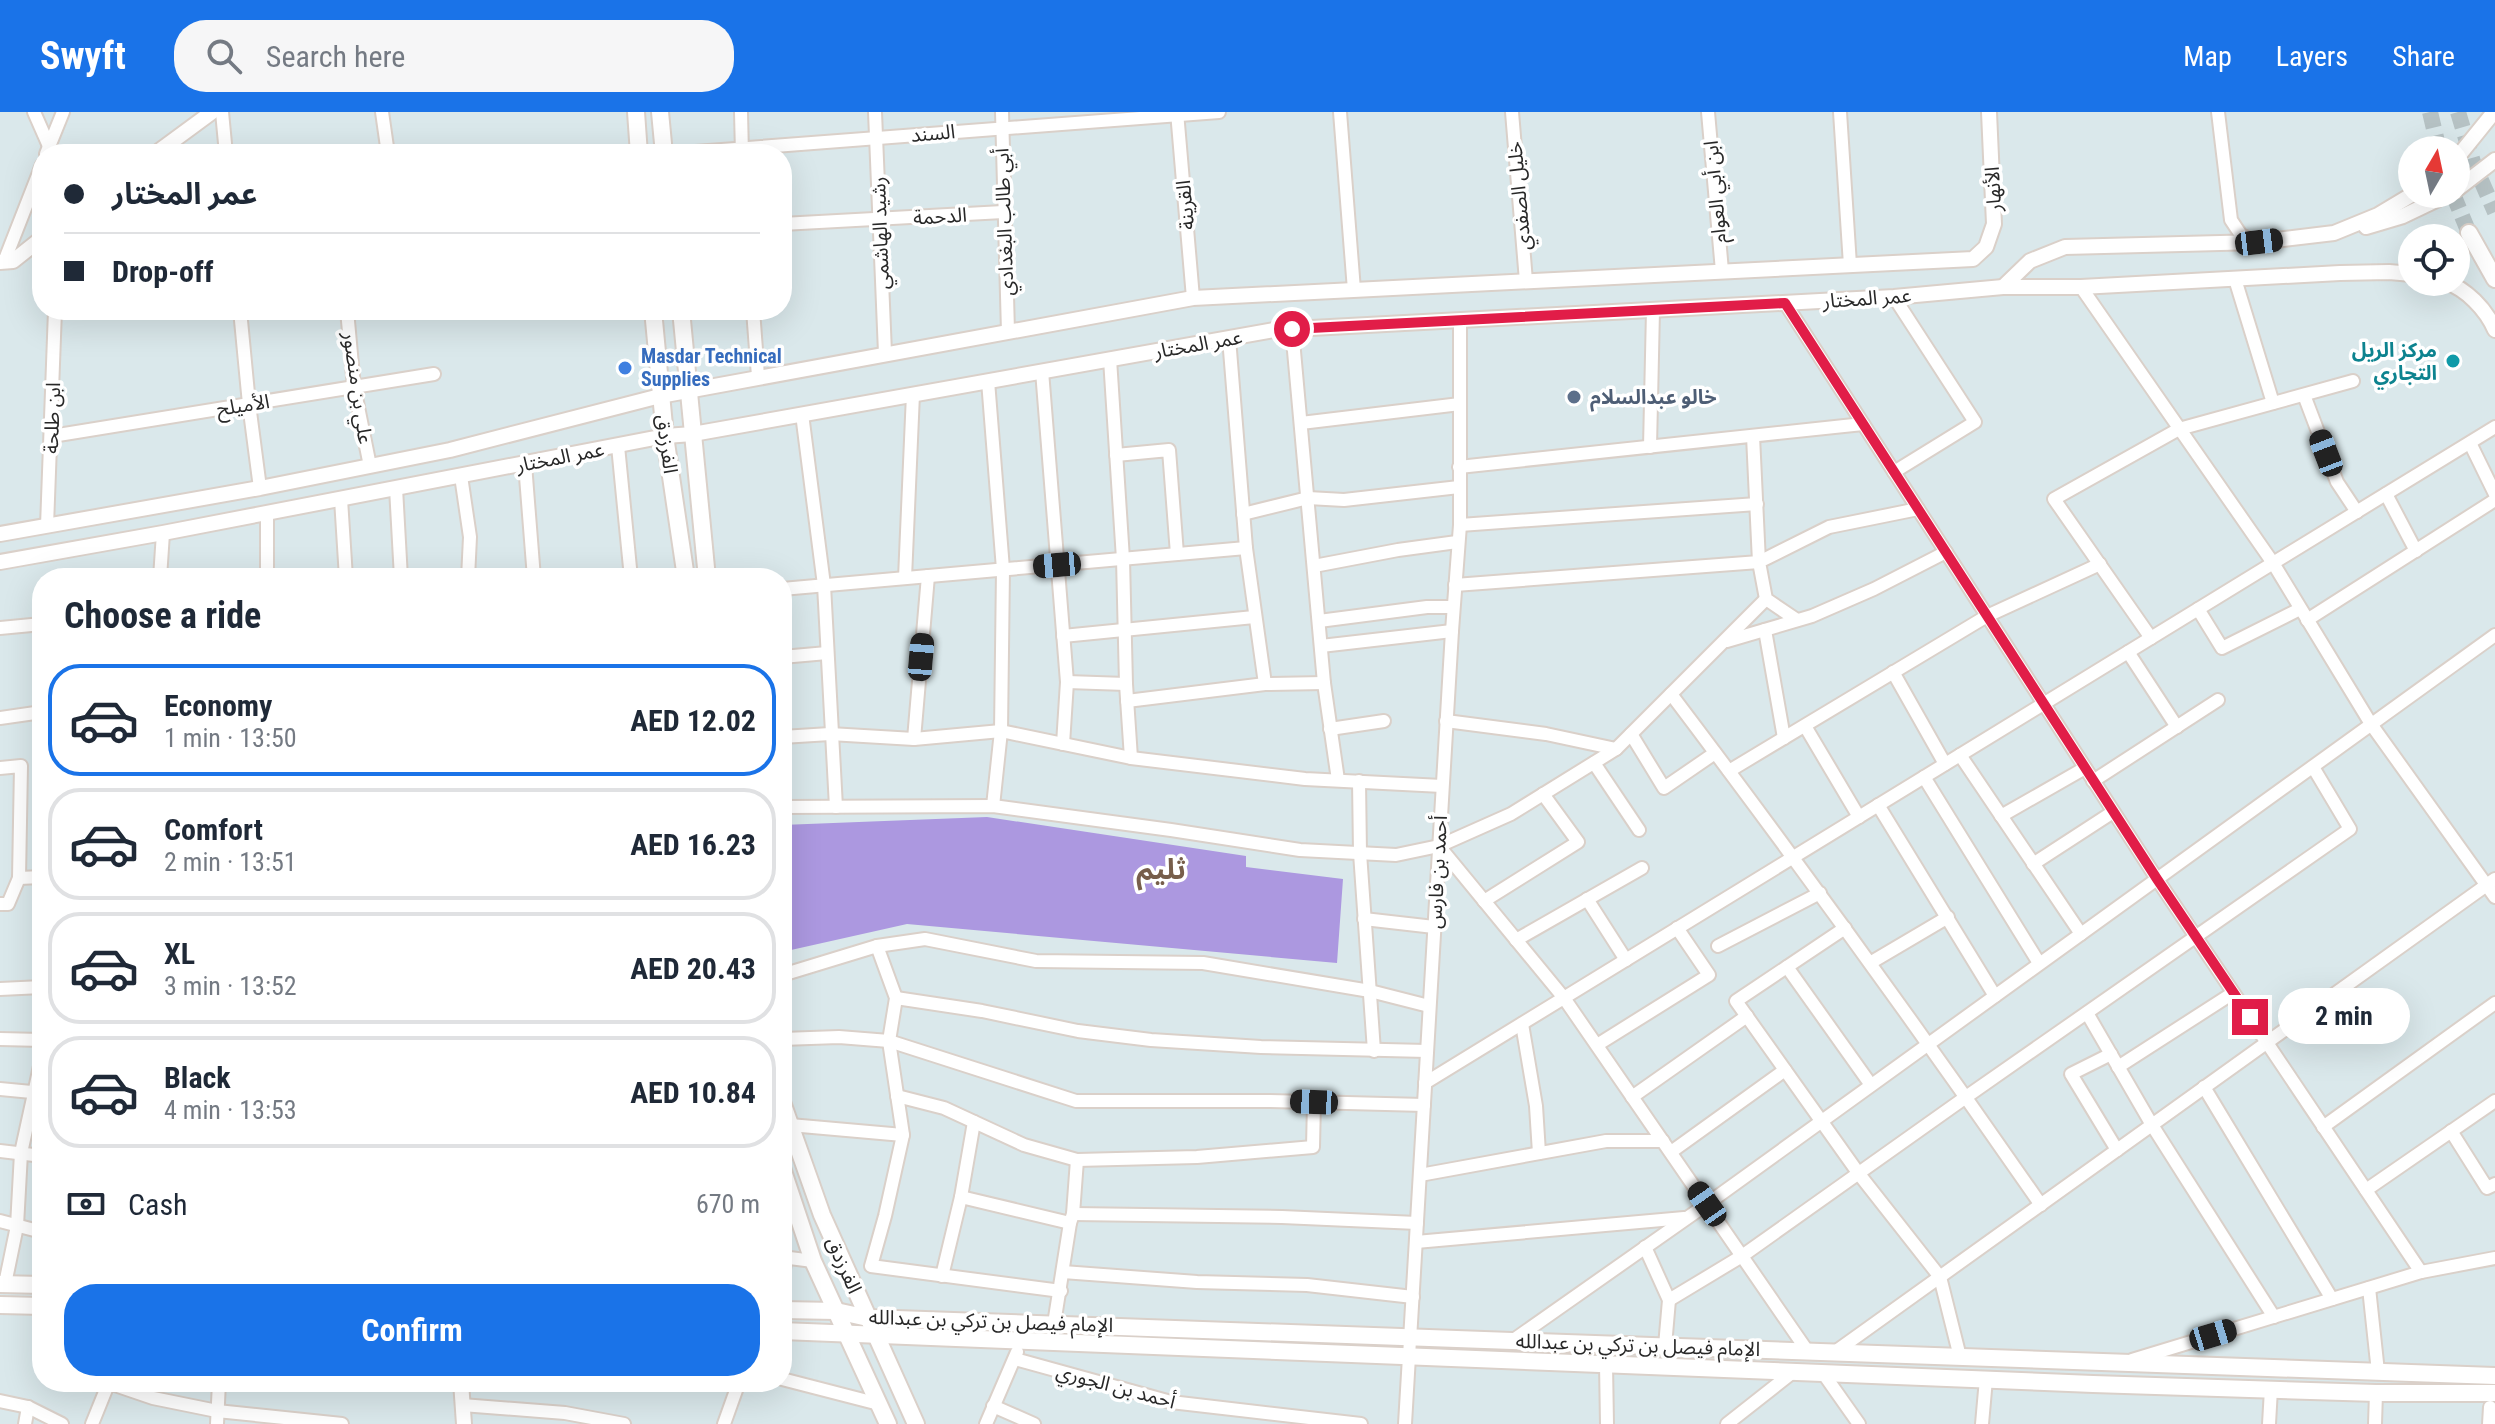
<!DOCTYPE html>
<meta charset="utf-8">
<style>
body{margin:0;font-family:"Roboto Condensed","Noto Sans Arabic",sans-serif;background:#f6f6f7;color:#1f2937;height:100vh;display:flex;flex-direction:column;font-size:30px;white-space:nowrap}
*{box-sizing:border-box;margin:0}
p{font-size:26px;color:#747a83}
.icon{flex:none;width:44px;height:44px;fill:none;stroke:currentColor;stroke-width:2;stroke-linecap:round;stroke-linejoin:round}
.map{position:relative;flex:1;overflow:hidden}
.drawer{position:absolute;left:32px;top:456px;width:760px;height:824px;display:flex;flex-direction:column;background:#fff;border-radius:32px;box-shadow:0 8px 32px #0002}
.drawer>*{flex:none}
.top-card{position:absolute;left:32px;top:32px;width:760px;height:176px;border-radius:32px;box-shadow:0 8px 32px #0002;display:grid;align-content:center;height:176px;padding:0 32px;background:#fff}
.needle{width:52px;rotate:9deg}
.buttons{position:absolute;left:2398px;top:24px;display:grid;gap:16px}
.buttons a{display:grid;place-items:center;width:72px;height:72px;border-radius:50%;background:#fff;box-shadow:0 8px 32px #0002;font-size:40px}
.end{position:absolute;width:36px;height:36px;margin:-18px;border:10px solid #e11d48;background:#fff;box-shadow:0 0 0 4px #fff}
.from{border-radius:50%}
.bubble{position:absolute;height:56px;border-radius:28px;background:#fff;box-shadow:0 8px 32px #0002;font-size:26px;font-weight:700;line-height:56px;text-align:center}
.car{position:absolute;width:24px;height:48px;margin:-24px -12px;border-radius:10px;box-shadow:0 0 6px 2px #0007;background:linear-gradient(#222 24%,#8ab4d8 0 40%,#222 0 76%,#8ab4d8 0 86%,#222 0)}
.top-card b{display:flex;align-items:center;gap:28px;height:76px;font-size:30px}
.top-card b+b{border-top:2px solid #e0e1e3}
.top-card i{width:20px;height:20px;background:#1f2937}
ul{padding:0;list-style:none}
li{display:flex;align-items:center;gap:24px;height:112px;margin:0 16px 12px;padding:0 16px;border:4px solid #e0e1e3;border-radius:32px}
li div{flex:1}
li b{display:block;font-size:30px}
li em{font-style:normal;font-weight:700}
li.current{border-color:#1a73e8}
li>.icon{width:72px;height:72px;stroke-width:1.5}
h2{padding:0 32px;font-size:36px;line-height:96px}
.pay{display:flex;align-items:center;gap:20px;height:88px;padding:0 32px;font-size:30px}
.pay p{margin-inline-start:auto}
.action{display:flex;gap:16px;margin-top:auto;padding:16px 32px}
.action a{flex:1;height:92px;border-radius:32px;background:#1a73e8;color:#fff;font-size:32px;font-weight:700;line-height:92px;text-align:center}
header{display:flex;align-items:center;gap:48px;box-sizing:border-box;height:112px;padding:0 40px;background:#1a73e8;color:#fff}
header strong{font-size:38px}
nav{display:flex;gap:44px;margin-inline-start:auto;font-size:28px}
.search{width:560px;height:72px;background:#f6f6f7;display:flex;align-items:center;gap:20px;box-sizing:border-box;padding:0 28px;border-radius:32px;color:#747a83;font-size:30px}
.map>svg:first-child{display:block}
.green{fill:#ac98e0}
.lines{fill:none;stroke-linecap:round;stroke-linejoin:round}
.secondary-tunnel{stroke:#b6c2c4;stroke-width:16;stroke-dasharray:16 8;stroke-linecap:butt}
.minor-casing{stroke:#dad0c9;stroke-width:16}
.tertiary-casing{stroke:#dad0c9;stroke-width:18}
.secondary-casing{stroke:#dad0c9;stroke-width:20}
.minor{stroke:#fff;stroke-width:12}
.tertiary{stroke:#fff;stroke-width:14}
.secondary{stroke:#fff;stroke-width:16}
.route{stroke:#e11d48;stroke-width:10}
.culture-dot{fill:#0f9aa8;stroke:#fff;stroke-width:3}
.shop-dot{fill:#3f7fe0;stroke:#fff;stroke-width:3}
.service-dot{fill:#5c6f8a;stroke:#fff;stroke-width:3}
.labels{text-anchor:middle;stroke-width:7;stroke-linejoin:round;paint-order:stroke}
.street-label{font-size:20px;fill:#282828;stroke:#fff}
.culture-label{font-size:20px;font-weight:bold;fill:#0d838f;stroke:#fff;text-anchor:end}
.shop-label{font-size:20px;font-weight:bold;fill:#366cbe;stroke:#fff;text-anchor:start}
.service-label{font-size:20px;font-weight:bold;fill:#4e5e75;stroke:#fff;text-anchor:start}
.district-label{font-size:28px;font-weight:bold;fill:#775e4b;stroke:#fff}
</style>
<header>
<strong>Swyft</strong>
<div class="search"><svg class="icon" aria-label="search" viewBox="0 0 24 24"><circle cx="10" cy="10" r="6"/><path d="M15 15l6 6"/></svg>Search here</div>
<nav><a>Map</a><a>Layers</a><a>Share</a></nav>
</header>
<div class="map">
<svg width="2495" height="1312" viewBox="0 0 2495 1312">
<rect width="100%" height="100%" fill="#dae8eb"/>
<path class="green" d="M987,705L1246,744V755L1343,767L1337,851L907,812L791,838L782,790V713Z"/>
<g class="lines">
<g class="secondary-tunnel">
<path d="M2430,0L2439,38"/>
<path d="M2458,0L2473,50L2495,100"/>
<path d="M2453,82L2469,121"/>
</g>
<defs>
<g id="minor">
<path d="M34,0L49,34"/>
<path d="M222,0L226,42"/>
<path d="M382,0L388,42"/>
<path d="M741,0L742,42"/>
<path d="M875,0L885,241"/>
<path d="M1002,0L1008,220"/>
<path d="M1177,0L1193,186"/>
<path d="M1340,0L1354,178"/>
<path d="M1512,0L1526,169"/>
<path d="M1708,0L1722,159"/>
<path d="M1840,0L1850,153"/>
<path d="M2218,0L2231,108L2241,123L2253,129"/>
<path d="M695,40L1219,0"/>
<path d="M46,42L63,0"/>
<path d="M782,112L1003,100"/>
<path d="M4,150L42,53"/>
<path d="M2235,167L2273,291"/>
<path d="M2081,175L2273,451L2371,612L2495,785"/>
<path d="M1894,185L1975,310L1894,360"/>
<path d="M1785,191L2157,767L2421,1160"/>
<path d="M240,198L249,292L260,376"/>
<path d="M347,198L354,275L370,354"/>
<path d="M753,198L758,264"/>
<path d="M1292,217L1324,571L1338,668"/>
<path d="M1229,226L1246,436L1265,572"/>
<path d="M1110,247L1123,447L1126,572L1131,646"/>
<path d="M1042,259L1067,570L1063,632"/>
<path d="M988,269L1003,457L1001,619L993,694"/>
<path d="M2304,283L2337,370L2357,400"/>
<path d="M802,302L824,473L836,695"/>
<path d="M1301,311L1460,292"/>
<path d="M52,324L434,262"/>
<path d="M2470,331L2495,382"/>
<path d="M618,334L631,466"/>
<path d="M1650,335L1653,198"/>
<path d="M1116,343L1169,338L1177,442"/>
<path d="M525,352L534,466"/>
<path d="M1459,355L1863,312"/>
<path d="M461,364L470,425L468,466"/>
<path d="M396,376L401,466"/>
<path d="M2386,382L2416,439"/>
<path d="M341,387L346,466"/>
<path d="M267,401V466"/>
<path d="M1243,402L1308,386L1344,388L1459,375"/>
<path d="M1460,413L1757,392"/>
<path d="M47,414L55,198"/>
<path d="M1314,454L1398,438L1457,430"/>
<path d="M160,466L163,421"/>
<path d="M905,466L913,282"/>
<path d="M1455,473L1759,450L1753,324"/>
<path d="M782,477L1246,436"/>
<path d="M2198,497L2222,536L2300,497"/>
<path d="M1797,508L1766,487L1759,450L1829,415L1918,397"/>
<path d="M2307,508L2495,388"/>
<path d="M1319,509L1427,495H1453"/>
<path d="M0,516L42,512"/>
<path d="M1765,518L1784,626"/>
<path d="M1063,524L1254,505"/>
<path d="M2151,526L2054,387L2179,317L2353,269"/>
<path d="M1727,529L1812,504L1874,477L1946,440"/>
<path d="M1321,534L1452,519"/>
<path d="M2128,540L2177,615"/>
<path d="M782,545L827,541"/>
<path d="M1893,560L1945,652"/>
<path d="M1067,570L1126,572"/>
<path d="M1671,582C1798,750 1921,920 2041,1093"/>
<path d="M1127,589L1265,572L1324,571"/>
<path d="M0,606L42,600"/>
<path d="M1446,609L1546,622L1616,637"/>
<path d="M1805,614L1859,705"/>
<path d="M1330,617L1384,609"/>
<path d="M1631,622L1664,676L1715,641"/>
<path d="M782,625L830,622L914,627L1001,619L1131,646L1305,667L1442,674"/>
<path d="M914,627L928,464"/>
<path d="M1960,643L2081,822"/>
<path d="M1594,651L1639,718"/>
<path d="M0,656L21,654L19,766L42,765"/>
<path d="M1729,659L1987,504L2100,452"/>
<path d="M1924,665L2039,851"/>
<path d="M1359,669L1360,741L1374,939"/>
<path d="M2093,669L2218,588"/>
<path d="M1878,693L1995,884"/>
<path d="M782,695L993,694L1171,718L1300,738L1396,743L1439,734L1511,702L1616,637L1766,487"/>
<path d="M2001,704L2085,656"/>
<path d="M1439,734L1564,886L1808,1240"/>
<path d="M2033,752L2113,700"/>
<path d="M1587,787L1626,848"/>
<path d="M1484,789L1578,730L1543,682"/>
<path d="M0,792H8L19,766"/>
<path d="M1364,807L1434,815"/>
<path d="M1845,816L1736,889L1859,1062L1940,1165L1960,1245"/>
<path d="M1516,828L1642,756"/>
<path d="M877,834L896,886L889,929L903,1023L885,1104L871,1154L1061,1179"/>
<path d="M1718,834L1820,781"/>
<path d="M1870,851L1948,805"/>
<path d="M1787,855L1871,973"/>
<path d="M782,863L877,834L925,827L1036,849L1203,851L1370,879L1429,894"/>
<path d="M0,877L42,875"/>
<path d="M896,886L982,899L1078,919L1151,928L1261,935L1427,939"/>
<path d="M2087,901L2152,1013L2274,1205"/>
<path d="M1522,912L1536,994L1539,1041"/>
<path d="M0,927L42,928"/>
<path d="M782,927L839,925L889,929L1076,989H1270L1424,993"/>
<path d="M1597,933L1709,863L1677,816"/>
<path d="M2111,942L2071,962L2117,1038"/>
<path d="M2118,955L2233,881"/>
<path d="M1425,971L2495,315"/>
<path d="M2204,975L2332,1187"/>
<path d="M0,977L42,981"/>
<path d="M897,984L944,996L1024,1033L1077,1048L1197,1045L1313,1035L1314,990"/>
<path d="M1632,985L1747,904"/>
<path d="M790,1013L903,1023"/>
<path d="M2323,1015L2495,891"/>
<path d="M2451,1019L2487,1076L2495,1072"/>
<path d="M0,1039L42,1044"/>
<path d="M1671,1040L1785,958"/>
<path d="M1420,1063L1606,1029H1663"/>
<path d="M2366,1078L2495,989"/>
<path d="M961,1085L1070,1111"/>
<path d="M1073,1102L1282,1105L1417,1111"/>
<path d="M0,1109L42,1120"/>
<path d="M1416,1130L1684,1106"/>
<path d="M1645,1135L1669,1188L1665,1234"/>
<path d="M782,1145L813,1149"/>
<path d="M1063,1160L1197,1170L1307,1173L1413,1185"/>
<path d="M942,1164L961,1085L974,1010"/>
<path d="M782,1168L786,1146"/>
<path d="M5,1172L17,1114L21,1041L42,945"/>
<path d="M2369,1176L2378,1260"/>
<path d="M1669,1188L1742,1144L1966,985L2350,717L2313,655"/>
<path d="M1054,1212L1070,1111L1073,1102L1077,1048"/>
<path d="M1512,1229L1707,1092L2495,523"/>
<path d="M1835,1240L2495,767"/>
<path d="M1015,1247L1171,1290L1361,1312"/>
<path d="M2132,1248L2421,1160L2495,1146"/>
<path d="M1606,1252L1607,1312"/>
<path d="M1823,1261L1859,1312"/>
<path d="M782,1267L879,1292"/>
<path d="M109,1271L153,1286L217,1299L342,1312"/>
<path d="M0,1289L28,1295L62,1312"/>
<path d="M462,1293L565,1301L624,1312"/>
<path d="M993,1294L1034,1312"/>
<path d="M25,1312L28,1295"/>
<path d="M92,1312L109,1270"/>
<path d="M217,1312L219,1270"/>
<path d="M724,1312L739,1270"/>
<path d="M986,1312L1017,1240"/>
<path d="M1405,1312L1452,519L1460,413V208"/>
<path d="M1727,1312L1793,1260"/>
<path d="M1982,1312L1986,1267"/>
<path d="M2269,1312L2271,1277"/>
<path d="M2375,1312L2376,1281"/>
<path d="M2489,1312L2490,1295"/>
</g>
<g id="tertiary">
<path d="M155,42L212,0"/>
<path d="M2456,47L2494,0"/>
<path d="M2456,78L2495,48"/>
<path d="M2366,115L2403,104L2449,82"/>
<path d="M0,150L13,149L42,126"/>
<path d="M2446,170C2466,177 2486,197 2495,218"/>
<path d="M2003,175L2030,149L2065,135L2259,130L2334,121L2378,103L2413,82"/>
<path d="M0,422L260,376L450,338L660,284L1193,186L1973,147L1986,135L1994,112L1989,0"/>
<path d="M0,450L163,421L665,324L693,322L1274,218L1894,185L2003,175H2081L2340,161L2389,160L2412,162"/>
<path d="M461,1270L464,1312"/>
</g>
<g id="secondary">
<path d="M636,0L639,42"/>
<path d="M660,0L664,42"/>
<path d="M2469,121L2495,167"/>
<path d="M653,198L665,324L686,466"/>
<path d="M681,198L707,466"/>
<path d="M782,990L822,1103L916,1312"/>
<path d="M782,1056L813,1149L888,1312"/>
<path d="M0,1172L42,1173"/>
<path d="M0,1193L42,1194"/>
<path d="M782,1198L836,1199L868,1206L2495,1264"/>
<path d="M782,1219L2093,1272L2376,1281H2495"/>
</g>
</defs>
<use href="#minor" class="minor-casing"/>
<use href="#tertiary" class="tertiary-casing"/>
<use href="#secondary" class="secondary-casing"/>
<use href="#minor" class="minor"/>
<use href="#tertiary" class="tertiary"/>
<use href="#secondary" class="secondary"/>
</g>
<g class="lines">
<path class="route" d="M1292,217L1785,191L2157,767L2250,905"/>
</g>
<circle class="culture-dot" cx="2453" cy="249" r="8"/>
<circle class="shop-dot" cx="625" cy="256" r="8"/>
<circle class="service-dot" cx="1574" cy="285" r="8"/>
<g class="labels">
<g class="street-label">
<text transform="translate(933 21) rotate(-5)" y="7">السند</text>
<text transform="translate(1993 77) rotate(-93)" y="7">الأنهار</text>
<text transform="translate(1715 80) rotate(-95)" y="7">ابن أبي العوام</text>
<text transform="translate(1519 84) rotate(-95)" y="7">خليل الصفدي</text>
<text transform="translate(1185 93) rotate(-95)" y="7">القرينة</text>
<text transform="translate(940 104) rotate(-3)" y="7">الدحمة</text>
<text transform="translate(1004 110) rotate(-92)" y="7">أبي طالب البغدادي</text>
<text transform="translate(880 121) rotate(-92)" y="7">رشيد الهاشمي</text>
<text transform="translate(1867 186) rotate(-4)" y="7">عمر المختار</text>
<text transform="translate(1198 232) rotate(-10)" y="7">عمر المختار</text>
<text transform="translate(358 276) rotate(82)" y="7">علي بن منصور</text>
<text transform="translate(243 293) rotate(-9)" y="7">الأميلح</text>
<text transform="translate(52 306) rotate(-88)" y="7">ابن طلحة</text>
<text transform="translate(667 332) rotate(82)" y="7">الفرزدق</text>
<text transform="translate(560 345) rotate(-11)" y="7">عمر المختار</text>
<text transform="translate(1437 760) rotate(-87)" y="7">أحمد بن فارس</text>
<text transform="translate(844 1153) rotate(66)" y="7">الفرزدق</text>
<text transform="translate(991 1209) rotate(2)" y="7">الإمام فيصل بن تركي بن عبدالله</text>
<text transform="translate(1638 1233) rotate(2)" y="7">الإمام فيصل بن تركي بن عبدالله</text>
<text transform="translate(1116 1274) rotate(15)" y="7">أحمد بن الجوري</text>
</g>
<g class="culture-label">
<text x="2437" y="245">مركز الريل<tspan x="2437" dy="23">التجاري</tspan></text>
</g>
<g class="shop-label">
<text x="641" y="251">Masdar Technical<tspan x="641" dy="23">Supplies</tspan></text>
</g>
<g class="service-label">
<text x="1590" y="292">خالو عبدالسلام</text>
</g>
<g class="district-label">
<text x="1161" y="767">ثليم</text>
</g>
</g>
</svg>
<div class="buttons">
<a><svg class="needle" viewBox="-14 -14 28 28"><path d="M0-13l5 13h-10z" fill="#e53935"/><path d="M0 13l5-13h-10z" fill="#747a83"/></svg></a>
<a><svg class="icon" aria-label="locate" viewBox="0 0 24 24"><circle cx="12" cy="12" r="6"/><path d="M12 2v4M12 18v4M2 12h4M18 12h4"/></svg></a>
</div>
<i class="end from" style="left:1292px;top:217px"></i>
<i class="end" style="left:2250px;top:905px"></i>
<div class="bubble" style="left:2278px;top:876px;width:132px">2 min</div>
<i class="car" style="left:2259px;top:130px;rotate:83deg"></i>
<i class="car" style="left:2326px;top:341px;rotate:339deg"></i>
<i class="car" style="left:1057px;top:453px;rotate:265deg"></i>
<i class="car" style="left:921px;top:545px;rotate:5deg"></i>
<i class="car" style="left:1314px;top:990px;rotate:272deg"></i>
<i class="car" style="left:1707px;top:1092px;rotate:325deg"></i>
<i class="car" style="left:2213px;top:1223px;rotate:73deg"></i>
<div class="top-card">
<b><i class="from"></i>عمر المختار</b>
<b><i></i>Drop-off</b>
</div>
<section class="drawer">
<h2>Choose a ride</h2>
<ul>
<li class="current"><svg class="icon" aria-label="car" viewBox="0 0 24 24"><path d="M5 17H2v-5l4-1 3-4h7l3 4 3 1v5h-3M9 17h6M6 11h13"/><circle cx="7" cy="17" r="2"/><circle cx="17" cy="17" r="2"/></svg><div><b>Economy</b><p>1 min · 13:50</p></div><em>AED 12.02</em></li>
<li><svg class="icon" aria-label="car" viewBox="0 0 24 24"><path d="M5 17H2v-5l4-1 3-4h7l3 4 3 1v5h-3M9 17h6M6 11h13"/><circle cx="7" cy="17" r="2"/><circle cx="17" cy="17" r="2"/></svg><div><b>Comfort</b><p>2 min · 13:51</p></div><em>AED 16.23</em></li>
<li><svg class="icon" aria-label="car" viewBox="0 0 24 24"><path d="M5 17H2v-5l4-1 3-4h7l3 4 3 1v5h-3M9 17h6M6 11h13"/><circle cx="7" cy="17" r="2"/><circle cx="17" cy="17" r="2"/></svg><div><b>XL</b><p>3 min · 13:52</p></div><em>AED 20.43</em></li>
<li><svg class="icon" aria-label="car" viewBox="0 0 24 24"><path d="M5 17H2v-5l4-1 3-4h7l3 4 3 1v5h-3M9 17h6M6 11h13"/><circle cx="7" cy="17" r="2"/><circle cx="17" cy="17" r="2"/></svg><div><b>Black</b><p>4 min · 13:53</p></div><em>AED 10.84</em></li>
</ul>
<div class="pay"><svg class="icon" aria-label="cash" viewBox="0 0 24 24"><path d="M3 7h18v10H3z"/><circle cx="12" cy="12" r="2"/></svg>Cash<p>670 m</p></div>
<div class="action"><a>Confirm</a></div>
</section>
</div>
